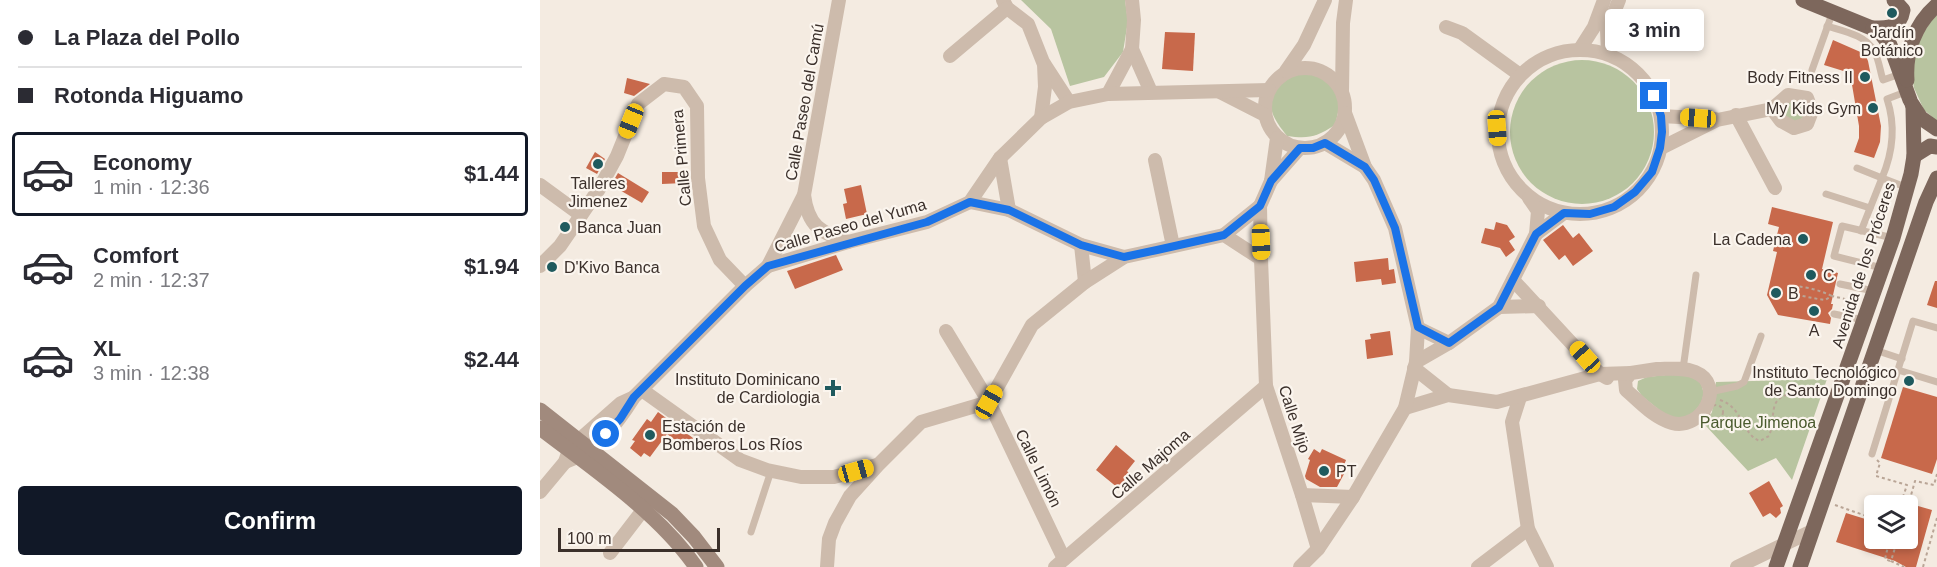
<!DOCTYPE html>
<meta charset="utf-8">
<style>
body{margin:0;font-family:Arial,sans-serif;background:#f2f2f3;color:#2b2b33;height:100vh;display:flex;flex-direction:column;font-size:22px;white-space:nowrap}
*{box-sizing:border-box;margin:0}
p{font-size:20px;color:#7c7c81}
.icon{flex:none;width:33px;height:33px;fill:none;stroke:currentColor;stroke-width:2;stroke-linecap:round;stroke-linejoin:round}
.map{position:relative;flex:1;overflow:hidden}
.side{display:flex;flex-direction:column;background:#fff;width:540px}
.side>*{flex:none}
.hud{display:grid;align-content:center;height:132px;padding:0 18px;background:#fff}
.tools{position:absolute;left:1324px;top:495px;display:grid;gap:12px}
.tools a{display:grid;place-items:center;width:54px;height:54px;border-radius:6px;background:#fff;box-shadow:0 3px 9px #0003;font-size:30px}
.scale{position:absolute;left:18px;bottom:15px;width:162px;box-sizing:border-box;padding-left:6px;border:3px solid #3b302b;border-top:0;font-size:16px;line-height:21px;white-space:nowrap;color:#3b302b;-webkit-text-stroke:4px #fbf5ee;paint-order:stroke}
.end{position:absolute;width:27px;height:27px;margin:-14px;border:8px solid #1a73e8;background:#fff;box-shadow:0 0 0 3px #fff}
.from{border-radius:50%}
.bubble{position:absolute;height:42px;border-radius:6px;background:#fff;box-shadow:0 3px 9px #0003;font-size:20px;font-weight:600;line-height:42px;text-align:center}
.car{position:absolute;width:18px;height:36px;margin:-18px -9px;border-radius:8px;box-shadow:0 0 4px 2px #0007;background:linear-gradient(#f5c518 24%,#345 0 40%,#f5c518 0 76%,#345 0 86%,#f5c518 0)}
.hud b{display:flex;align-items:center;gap:21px;height:57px;font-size:22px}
.hud b+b{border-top:2px solid #e1e1e2}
.hud i{width:15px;height:15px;background:#2b2b33}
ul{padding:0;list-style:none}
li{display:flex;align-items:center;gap:18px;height:84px;margin:0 12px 9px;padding:0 6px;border:3px solid transparent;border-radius:6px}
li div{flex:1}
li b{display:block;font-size:22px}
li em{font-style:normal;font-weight:600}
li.on{border-color:#111827}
li>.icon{width:54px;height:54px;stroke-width:1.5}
.action{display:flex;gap:12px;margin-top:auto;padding:12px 18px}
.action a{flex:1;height:69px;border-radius:6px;background:#111827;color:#fff;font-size:24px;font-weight:600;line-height:69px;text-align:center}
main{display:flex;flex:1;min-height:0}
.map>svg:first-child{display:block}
.green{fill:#b8c4a0}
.building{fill:#c8694b}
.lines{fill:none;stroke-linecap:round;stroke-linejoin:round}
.path{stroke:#b9a596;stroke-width:2;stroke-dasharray:3 3;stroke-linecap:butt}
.service{stroke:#cdbbac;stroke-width:7}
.minor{stroke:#cdbbac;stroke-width:14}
.secondary{stroke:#a18a7d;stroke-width:15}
.primary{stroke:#7d675c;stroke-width:15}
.route{stroke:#1a73e8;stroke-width:8}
.poi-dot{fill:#1f5a5e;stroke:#fbf5ee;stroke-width:2}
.labels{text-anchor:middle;stroke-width:4.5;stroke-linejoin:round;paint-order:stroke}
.poi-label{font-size:16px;fill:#3b302b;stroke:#fbf5ee;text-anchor:start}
.street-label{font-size:16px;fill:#3b302b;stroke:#fbf5ee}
.park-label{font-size:16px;fill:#4a5a2e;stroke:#fbf5ee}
</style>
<main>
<section class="side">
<div class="hud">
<b><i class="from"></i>La Plaza del Pollo</b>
<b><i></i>Rotonda Higuamo</b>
</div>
<ul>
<li class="on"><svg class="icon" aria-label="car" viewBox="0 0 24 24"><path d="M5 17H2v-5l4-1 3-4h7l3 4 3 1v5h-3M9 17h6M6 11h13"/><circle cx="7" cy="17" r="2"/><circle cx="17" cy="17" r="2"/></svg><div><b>Economy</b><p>1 min · 12:36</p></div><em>$1.44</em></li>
<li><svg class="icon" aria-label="car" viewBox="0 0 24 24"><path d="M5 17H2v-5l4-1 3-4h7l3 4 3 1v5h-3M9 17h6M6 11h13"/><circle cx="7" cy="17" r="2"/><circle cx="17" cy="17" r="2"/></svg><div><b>Comfort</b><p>2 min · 12:37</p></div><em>$1.94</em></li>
<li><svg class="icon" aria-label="car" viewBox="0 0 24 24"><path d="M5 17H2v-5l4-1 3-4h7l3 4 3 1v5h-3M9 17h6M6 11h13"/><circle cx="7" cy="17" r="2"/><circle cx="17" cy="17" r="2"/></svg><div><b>XL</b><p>3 min · 12:38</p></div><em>$2.44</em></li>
</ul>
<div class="action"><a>Confirm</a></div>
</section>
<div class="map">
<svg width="1397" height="567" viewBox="0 0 1397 567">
<rect width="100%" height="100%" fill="#f4ebe1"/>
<g class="green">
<path d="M481,0H585L588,21L583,52L564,77L530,86L511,29Z"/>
<path d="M1397,13V121L1384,110L1374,88L1372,76L1377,42Z"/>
<circle cx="1042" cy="132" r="72"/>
<path d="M776,70C800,88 803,96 795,125C776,137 769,139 747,136C727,111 727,104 741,77L759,71Z"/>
<path d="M1251,99L1264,104L1265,116L1255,124L1243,119L1241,106Z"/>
<path d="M1145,373L1160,382C1169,399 1158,408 1146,420L1128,417L1102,396L1097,389L1098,381L1107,377Z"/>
<path d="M1287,379L1252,480L1236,458L1208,471L1165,425L1172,412L1176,382Z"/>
</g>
<g class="building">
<path d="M625,32L655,33L653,71L622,69Z"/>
<path d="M1293,40L1325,54L1328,61L1341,126L1340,142L1334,158L1314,152L1319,138V126L1310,73L1284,65Z"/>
<path d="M87,78L110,84L94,96L84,93Z"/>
<path d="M55,152L65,159L57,174L46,168Z"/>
<path d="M122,172H144V183L122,184Z"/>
<path d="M78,173L109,192L102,203L71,185Z"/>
<path d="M321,185L327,214L306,219L303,204L307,203L304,189Z"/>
<path d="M1232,207L1293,222L1282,269L1298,273L1291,304H1293L1292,309L1288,313L1291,318L1290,324L1238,315L1227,295L1237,252L1233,251L1239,227L1228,224Z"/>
<path d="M956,222L967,225L975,237L969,241L975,250L966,257L960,248L941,243L945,228L954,230Z"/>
<path d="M1023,225L1033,238L1039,233L1053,251L1033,266L1025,255L1019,260L1003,240Z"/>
<path d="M296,255L303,270L255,289L247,271Z"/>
<path d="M848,258L849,270L854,269L856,283L842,285L841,279L816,282L814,262Z"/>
<path d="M1395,281H1397V308L1387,305Z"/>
<path d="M850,331L853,355L827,359L825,340L831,339L830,334Z"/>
<path d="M1363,387L1397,397V459L1392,474L1341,458Z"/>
<path d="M118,412L153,438L146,448L127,434L110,457L104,453L101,457L90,448L95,441L92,440L107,419L111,422Z"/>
<path d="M576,445L595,461L587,471L590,474L578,488L556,470Z"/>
<path d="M774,449L780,453L782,449L806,460L801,473L804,474L797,487H780L766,479L765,476L770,460L768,459Z"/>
<path d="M1229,481L1243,506L1240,508L1241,513L1236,518L1230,513L1223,517L1209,493Z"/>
<path d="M1371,504L1392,510L1376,567H1366L1355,561L1296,542L1306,513L1335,522V538H1368V515Z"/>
</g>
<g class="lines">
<g class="path">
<path d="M1248,288L1252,294L1278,299L1285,300L1292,296L1318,302"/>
<path d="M1248,288C1257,283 1282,291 1292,296"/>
<path d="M1180,400C1203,407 1202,435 1220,441L1229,436C1233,426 1232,418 1234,408C1238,388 1269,393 1284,393"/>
<circle cx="1176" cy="412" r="7"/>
<path d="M1337,460L1340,463L1336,476L1367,485L1360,506"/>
<path d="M1295,505L1335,519"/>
<path d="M1368,506L1375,481L1394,485L1397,474"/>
<path d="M1358,538L1351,561L1364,567"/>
<path d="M1350,561L1345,559L1350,538"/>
<path d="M1383,567L1397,518"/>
</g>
<g class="service">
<path d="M1287,26C1303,31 1326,35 1334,51C1339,59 1340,71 1343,80L1360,74"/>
<path d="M1272,70L1293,11"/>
<path d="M1317,168L1342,178C1353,152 1356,126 1347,99L1368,91"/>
<path d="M1286,194L1330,208"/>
<path d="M1321,231L1342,178L1368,188"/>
<path d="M1342,268L1294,256L1302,226L1353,238"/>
<path d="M1300,284L1334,291"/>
<path d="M1294,314L1324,320"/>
<path d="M1335,350L1362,359"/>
<path d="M1143,369L1156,275"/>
<path d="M1358,370L1397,382"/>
<path d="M1170,392L1197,386L1204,382L1221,336"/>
<path d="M1332,454L1373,321L1397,328"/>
<path d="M211,532L231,471"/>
</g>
<g class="minor">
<path d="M463,0L467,8L488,24L503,62L529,102"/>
<path d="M906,27L922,33L980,75"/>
<path d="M592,49L611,92"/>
<path d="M1040,49L1054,27L1064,0"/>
<circle cx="1040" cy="132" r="82"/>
<path d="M1068,54L1067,30L1079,0"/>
<path d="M410,56L467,8"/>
<circle cx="765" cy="108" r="40"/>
<path d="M746,71L764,45L785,0"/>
<path d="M802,91L803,23L806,0"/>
<path d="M680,92L725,115"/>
<path d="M568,94L592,49L594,20L592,0"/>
<path d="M1196,115L1235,188"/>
<path d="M1121,116L1175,119"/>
<path d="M501,118L505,87L504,64"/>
<path d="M785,143L825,167"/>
<path d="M1121,148L1177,120L1232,109L1248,95L1267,98L1272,111L1267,124L1254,128L1241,121L1232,109"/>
<path d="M460,158L469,210"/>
<path d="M615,160L633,246"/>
<path d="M731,181L760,148"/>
<path d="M0,185L41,215"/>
<path d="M264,195C268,226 280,232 308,242"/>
<path d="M430,202L469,210L541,245L584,257"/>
<path d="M996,234L1024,213"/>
<path d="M684,235L720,206"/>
<path d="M541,245L545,282"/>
<path d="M721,259L726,386L762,495L778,549"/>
<path d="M0,266L20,246L59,189L77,156L98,104L124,84L144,87L157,106L158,178L164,226L180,260L205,286"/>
<path d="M228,266L308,242L387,222L430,202L460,158L501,118L529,102L568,94L729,90"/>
<path d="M973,280L1060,374L1067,378"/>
<path d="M959,307L999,306"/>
<path d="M878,328L909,343L959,307L996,234L998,211L989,198"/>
<path d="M406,331L449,402L524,559"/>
<path d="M876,362L909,343"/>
<path d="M874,368L908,395"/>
<path d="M1117,369C1129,369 1143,367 1155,372C1187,385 1162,431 1132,423C1114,418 1100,402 1086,390L1085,380L1091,373Z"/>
<path d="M102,390L200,460L227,470L261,477H294L337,465"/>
<path d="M980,397L972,422L988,529L1007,567"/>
<path d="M865,408L908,395L957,402L1060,374L1091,373"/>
<path d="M25,462C56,452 77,424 94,397L205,286L228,266L264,195L299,0"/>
<path d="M0,492L25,462L29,450L39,440L81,403L92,398"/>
<path d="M762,495L813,497"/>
<path d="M70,553L103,510"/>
<path d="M287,567L289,539L295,523L310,496L338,465L381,422L449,402L492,325L545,282L584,257L684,235L721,259L720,206L731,181L737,138"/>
<path d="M515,567L726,386"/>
<path d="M760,567L778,549L813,497L865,408L876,362L878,328L855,228L834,180L825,167L805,113"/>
<path d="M938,567L988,529"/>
<path d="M1197,567L1272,531"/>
</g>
<g class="secondary">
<path d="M0,410L132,514L154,537L177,567"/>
<path d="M0,428C52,468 119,513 156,567"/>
</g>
<g class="primary">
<path d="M1263,0L1339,31L1350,45L1370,100"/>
<path d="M1333,28C1349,28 1360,28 1363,10L1354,0"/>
<path d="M1367,80C1365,52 1375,24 1397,5"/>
<path d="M1372,104L1381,118L1397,129"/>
<path d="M1374,156L1390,146L1397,147"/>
<path d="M1236,567L1353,238L1371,174L1374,156L1373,107"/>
<path d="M1260,567L1386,202L1397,178"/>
</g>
</g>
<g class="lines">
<path class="route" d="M66,434L80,419L94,397L205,286L228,266L387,222L430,202L469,210L541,245L584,257L617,250L684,235L720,206L731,181L760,148H773L785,143L825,167L834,180L855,228L878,327L909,343L959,307L996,234L1024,213L1050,214L1074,207L1095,192L1112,172L1120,148L1122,132L1121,116L1114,96"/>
</g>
<g class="poi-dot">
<circle cx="1352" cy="13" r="6"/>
<circle cx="1325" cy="77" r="6"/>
<circle cx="1333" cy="108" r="6"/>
<circle cx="58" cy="164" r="6"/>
<circle cx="25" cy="227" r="6"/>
<circle cx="1263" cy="239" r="6"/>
<circle cx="12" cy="267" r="6"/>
<circle cx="1271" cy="275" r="6"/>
<circle cx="1236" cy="293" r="6"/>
<circle cx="1274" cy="311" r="6"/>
<circle cx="1369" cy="381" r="6"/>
<path d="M290 379h6v6h6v6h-6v6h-6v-6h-6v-6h6z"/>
<circle cx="110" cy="435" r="6"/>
<circle cx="784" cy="471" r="6"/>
</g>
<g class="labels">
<g class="poi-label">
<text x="1352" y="38" text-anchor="middle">Jardín<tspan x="1352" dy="18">Botánico</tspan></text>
<text x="1313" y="83" text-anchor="end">Body Fitness II</text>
<text x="1321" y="114" text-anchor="end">My Kids Gym</text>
<text x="58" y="189" text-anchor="middle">Talleres<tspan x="58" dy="18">Jimenez</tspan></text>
<text x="37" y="233">Banca Juan</text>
<text x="1251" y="245" text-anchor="end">La Cadena</text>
<text x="24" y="273">D'Kivo Banca</text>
<text x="1283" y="281">C</text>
<text x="1248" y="299">B</text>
<text x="1274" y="336" text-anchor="middle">A</text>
<text x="1357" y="378" text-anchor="end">Instituto Tecnológico<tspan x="1357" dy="18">de Santo Domingo</tspan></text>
<text x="280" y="385" text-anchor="end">Instituto Dominicano<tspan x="280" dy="18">de Cardiologia</tspan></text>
<text x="122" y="432">Estación de<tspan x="122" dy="18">Bomberos Los Ríos</tspan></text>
<text x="796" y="477">PT</text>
</g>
<g class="street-label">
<text transform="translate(264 102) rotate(-80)" y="6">Calle Paseo del Camú</text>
<text transform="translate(141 158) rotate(-95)" y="6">Calle Primera</text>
<text transform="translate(310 225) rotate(-16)" y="6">Calle Paseo del Yuma</text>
<text transform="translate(1323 265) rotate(-72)" y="6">Avenida de los Próceres</text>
<text transform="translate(755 419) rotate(72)" y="6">Calle Mijo</text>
<text transform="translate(610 464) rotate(-41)" y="6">Calle Majoma</text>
<text transform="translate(499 468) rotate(64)" y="6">Calle Limón</text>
</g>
<g class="park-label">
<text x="1218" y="428">Parque Jimenoa</text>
</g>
</g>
</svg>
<div class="tools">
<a><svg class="icon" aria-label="layers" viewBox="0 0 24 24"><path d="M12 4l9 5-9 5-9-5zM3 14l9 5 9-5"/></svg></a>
</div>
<div class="scale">100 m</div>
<i class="end from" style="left:66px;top:434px"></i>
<i class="end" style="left:1114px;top:96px"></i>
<div class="bubble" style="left:1065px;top:9px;width:99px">3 min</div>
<i class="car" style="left:1158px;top:118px;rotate:274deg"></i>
<i class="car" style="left:91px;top:121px;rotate:202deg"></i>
<i class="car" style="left:957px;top:128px;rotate:176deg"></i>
<i class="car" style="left:721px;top:242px;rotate:178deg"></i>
<i class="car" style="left:1045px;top:357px;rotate:318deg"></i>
<i class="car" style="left:449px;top:402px;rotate:29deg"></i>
<i class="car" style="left:316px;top:471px;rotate:74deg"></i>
</div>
</main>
